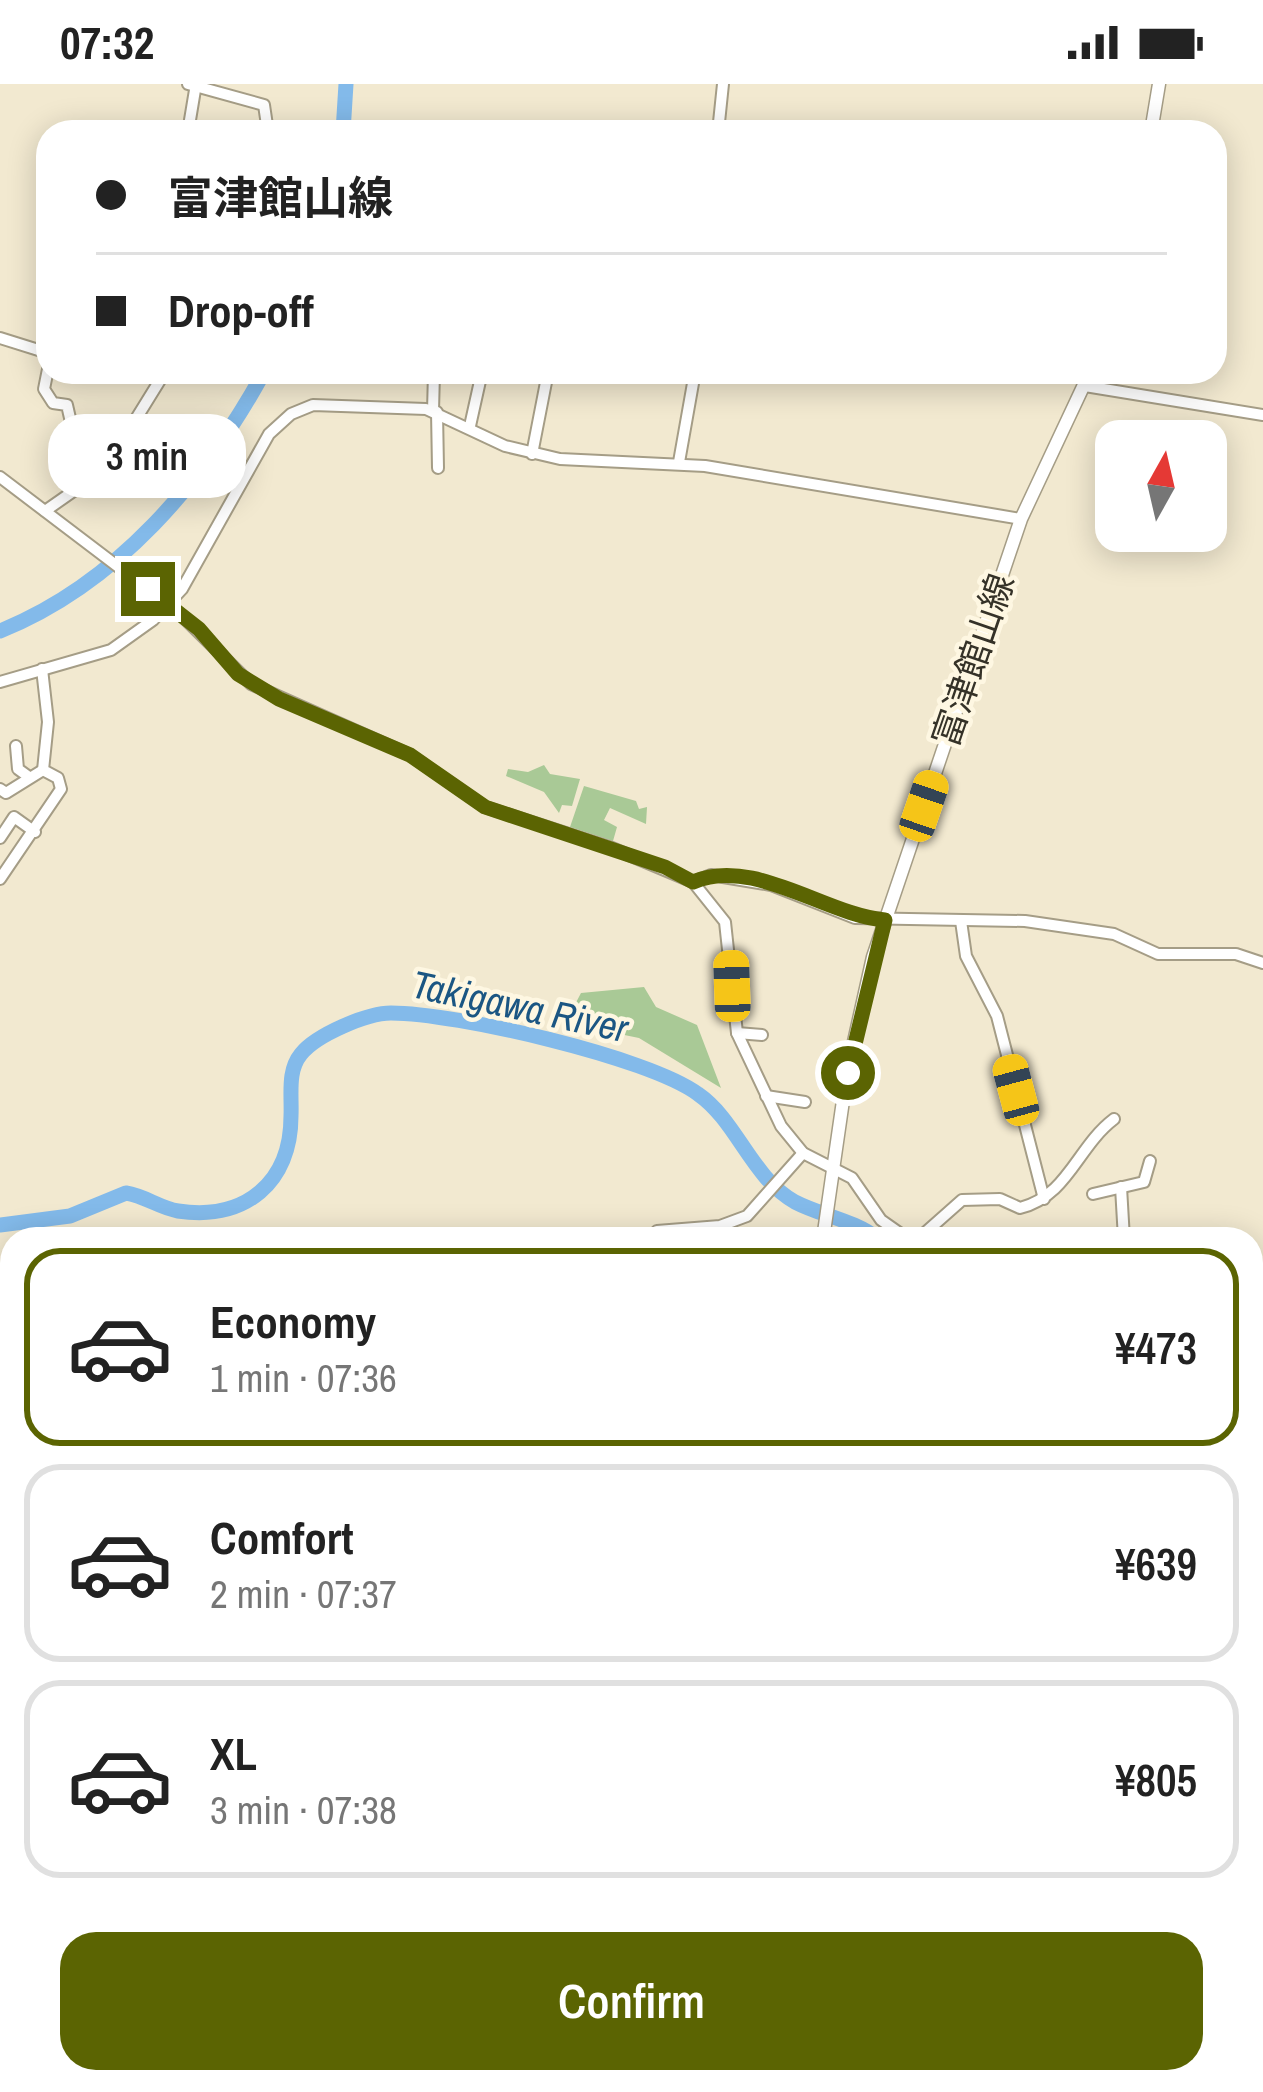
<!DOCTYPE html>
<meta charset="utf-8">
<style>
body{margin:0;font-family:"Archivo Narrow","Noto Sans JP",sans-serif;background:#f2f2f2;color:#222;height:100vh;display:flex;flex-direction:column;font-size:45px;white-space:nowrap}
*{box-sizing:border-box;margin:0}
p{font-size:39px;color:#767676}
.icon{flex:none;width:66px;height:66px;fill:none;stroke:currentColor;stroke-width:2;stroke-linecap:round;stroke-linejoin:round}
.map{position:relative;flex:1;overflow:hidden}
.drawer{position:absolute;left:0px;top:1143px;width:1263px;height:867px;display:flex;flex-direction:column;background:#fff;border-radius:36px 36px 0 0;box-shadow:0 6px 30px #0003}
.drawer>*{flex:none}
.guide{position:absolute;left:36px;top:36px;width:1191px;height:264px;border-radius:36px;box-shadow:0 6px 30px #0003;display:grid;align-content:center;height:264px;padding:0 60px;background:#fff}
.needle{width:78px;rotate:8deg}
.controls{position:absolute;left:1095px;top:336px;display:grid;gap:24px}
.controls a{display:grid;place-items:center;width:132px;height:132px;border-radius:24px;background:#fff;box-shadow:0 6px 30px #0003;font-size:60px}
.end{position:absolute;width:54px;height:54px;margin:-27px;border:15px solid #5b6402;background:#fff;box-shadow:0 0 0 6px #fff}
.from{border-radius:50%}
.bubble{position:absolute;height:84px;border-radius:36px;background:#fff;box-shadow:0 6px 30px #0003;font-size:39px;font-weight:600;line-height:84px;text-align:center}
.car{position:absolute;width:36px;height:72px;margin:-36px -18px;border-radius:15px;box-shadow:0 0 9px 3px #0007;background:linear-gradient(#f5c518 24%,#345 0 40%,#f5c518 0 76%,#345 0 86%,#f5c518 0)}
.guide b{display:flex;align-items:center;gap:42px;height:114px;font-size:45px}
.guide b+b{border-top:3px solid #e0e0e0}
.guide i{width:30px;height:30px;background:#222}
ul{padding:21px 0 0;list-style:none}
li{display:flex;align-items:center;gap:36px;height:198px;margin:0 24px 18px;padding:0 36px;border:6px solid #e0e0e0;border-radius:36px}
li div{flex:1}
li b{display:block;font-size:45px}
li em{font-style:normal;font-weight:600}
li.on{border-color:#5b6402}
li>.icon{width:108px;height:108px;stroke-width:1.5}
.action{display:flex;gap:24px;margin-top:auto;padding:24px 60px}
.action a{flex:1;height:138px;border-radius:36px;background:#5b6402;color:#fff;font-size:48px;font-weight:600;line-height:138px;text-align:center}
.status{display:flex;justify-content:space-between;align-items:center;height:84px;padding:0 60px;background:#fff;direction:ltr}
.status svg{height:33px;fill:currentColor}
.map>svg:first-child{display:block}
.green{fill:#a9c996}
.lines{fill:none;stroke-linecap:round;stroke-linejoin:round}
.river{stroke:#83baea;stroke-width:15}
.minor-casing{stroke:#a59d86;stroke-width:14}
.major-casing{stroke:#a59d86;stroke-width:15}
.minor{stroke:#fff;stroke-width:10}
.major{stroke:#fff;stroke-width:12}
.route{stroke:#5b6402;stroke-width:15}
.labels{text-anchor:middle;stroke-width:9;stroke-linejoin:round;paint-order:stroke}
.street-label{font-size:36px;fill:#353228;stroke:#fef7e2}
.water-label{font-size:39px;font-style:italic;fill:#1b5683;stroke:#fef7e2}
</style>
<div class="status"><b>07:32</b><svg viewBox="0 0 49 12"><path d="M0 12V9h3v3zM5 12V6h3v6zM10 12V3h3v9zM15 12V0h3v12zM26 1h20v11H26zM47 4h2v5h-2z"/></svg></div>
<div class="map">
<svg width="1263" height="2008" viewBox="0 0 1263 2008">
<rect width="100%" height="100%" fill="#f2e9d0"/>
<g class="green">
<path d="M544,681L550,690L580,695L572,722L562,721L559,729L544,708L506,692L508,685L528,688Z"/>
<path d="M584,702L636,717L639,725L647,723L646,740L610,724L604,736L617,743L613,757L570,743Z"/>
<path d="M644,903L656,923L697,941L721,1004L639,954L556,937L555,930H570L581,909Z"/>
<path d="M904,1998H1078L1085,2008H902Z"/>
</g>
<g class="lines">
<g class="river">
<path d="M343,48L346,0"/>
<path d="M0,547C117,500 204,397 264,288"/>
<path d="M0,1141L70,1132L126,1109C145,1112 160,1124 178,1127C246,1137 291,1098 291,1032C292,1011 287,987 301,970C316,951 367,929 391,929C455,929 648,973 698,1010C737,1037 751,1093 795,1118C822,1132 854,1136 878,1155"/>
<path d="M1172,2008L1176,1998"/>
</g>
<defs>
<g id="minor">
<path d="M188,0L264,21L268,48"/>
<path d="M188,48L196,0"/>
<path d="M718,48L723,0"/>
<path d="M0,254L48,269"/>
<path d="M48,285L44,305L53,319L67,321L80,378L111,369"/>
<path d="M1085,302L1263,331"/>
<path d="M433,327L434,288"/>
<path d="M437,328L438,384"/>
<path d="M470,342L482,288"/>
<path d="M532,370L548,288"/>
<path d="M679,378L695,288"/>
<path d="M0,393L179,529L251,600L410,671L485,723L612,764L693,798L725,838L737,949L781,1042L803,1069L852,1094L881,1136L908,1155"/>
<path d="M45,427L105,385L165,288"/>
<path d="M0,598L111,566L153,536L182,505L269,350L291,330L313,321L426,325L505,362L560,375L705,382L1021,435"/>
<path d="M16,662L18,685L29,693"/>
<path d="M0,705L6,709L43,686"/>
<path d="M0,754L14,733L35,748"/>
<path d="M0,795L61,705L58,694L43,686L48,638L42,585"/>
<path d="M693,798L711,791L771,801L855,834L1025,837L1114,850L1158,870H1236L1263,879"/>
<path d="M961,837L966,872L997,932L1044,1115"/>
<path d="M737,949L762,951"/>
<path d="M766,1012L805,1018"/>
<path d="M1121,1103L1124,1155"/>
<path d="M1093,1110L1144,1098L1150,1077"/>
<path d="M657,1155V1147L720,1142L747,1132L803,1069"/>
<path d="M918,1155L962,1116L1000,1115L1020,1124C1068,1112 1077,1063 1114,1035"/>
<path d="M1251,1201L1263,1203"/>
<path d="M1251,1717L1263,1719"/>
<path d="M0,1888L12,1895"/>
<path d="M1251,1973L1263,1975"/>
<path d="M204,1998L223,2008"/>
<path d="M933,1998L934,2008"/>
<path d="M1114,1998L1122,2008"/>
<path d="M288,2008L289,1998"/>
</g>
<g id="major">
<path d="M1151,48L1159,0"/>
<path d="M823,1155L847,989L873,873L1021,435L1090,288"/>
<path d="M701,2008L702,1998"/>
</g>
</defs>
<use href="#minor" class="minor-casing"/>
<use href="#major" class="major-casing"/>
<use href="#minor" class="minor"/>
<use href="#major" class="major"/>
</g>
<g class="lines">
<path class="route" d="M148,505L199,545L238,590L279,615L410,671L485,723L665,783L693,798C754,772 825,831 885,836L848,989"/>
</g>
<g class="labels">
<g class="street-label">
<text transform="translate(973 576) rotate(-71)" y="13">富津館山線</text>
</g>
<g class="water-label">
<text transform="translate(520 922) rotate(12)" y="14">Takigawa River</text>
</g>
</g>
</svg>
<div class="controls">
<a><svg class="needle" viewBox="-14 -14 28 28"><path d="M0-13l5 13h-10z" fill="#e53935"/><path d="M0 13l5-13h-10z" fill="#767676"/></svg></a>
</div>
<i class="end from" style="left:848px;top:989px"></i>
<i class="end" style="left:148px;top:505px"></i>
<div class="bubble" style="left:48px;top:330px;width:198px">3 min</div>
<i class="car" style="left:924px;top:722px;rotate:19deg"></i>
<i class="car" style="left:732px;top:902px;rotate:358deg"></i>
<i class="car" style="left:1016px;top:1006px;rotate:345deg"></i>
<div class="guide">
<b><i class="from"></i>富津館山線</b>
<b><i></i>Drop-off</b>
</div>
<section class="drawer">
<ul>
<li class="on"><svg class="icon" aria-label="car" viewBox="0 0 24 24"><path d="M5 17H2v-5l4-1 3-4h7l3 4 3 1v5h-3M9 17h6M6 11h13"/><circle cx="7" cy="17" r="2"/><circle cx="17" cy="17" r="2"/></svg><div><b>Economy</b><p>1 min · 07:36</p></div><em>¥473</em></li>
<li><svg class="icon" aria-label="car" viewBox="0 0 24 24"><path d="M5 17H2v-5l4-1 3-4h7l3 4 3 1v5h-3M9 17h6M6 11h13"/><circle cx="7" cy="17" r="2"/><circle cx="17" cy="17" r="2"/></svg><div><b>Comfort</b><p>2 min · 07:37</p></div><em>¥639</em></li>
<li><svg class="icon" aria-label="car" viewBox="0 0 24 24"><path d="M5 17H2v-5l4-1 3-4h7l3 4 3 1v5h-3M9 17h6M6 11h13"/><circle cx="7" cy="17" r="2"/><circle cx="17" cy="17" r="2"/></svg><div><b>XL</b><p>3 min · 07:38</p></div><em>¥805</em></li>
</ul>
<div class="action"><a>Confirm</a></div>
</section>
</div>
